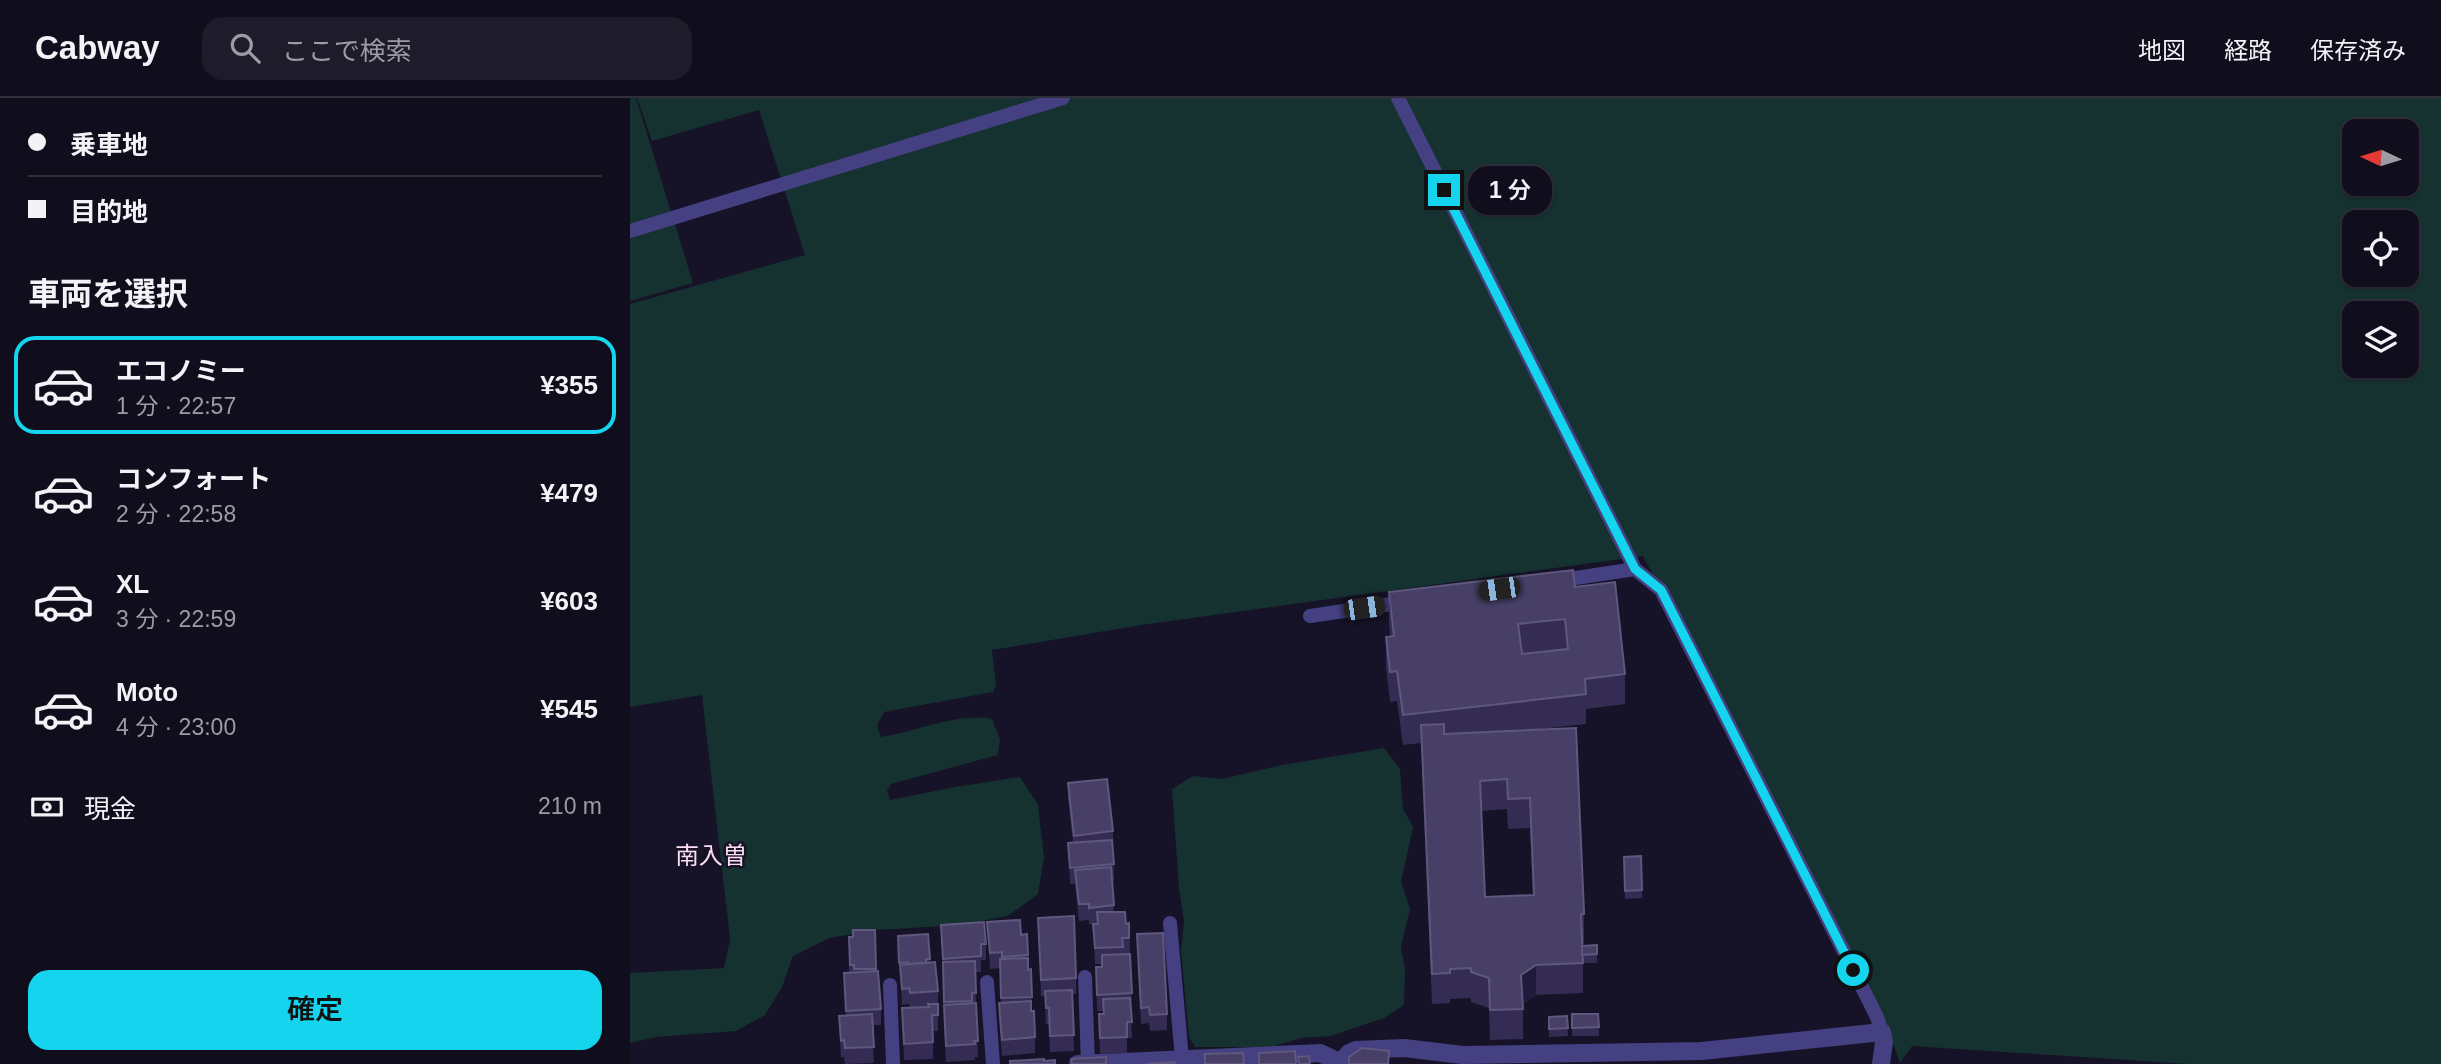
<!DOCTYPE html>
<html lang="ja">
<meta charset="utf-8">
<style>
body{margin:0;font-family:Helvetica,"Noto Sans JP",sans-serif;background:#1e1c2a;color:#f1f3f6;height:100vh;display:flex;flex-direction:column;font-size:26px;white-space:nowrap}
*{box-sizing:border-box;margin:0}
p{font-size:23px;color:#9c9ca4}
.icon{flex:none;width:38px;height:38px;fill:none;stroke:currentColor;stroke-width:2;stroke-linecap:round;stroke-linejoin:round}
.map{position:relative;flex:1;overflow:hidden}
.panel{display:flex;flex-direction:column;background:#100e1d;width:630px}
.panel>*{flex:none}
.guide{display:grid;align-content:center;height:154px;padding:0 28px;background:#100e1d}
.needle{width:46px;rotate:274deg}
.fabs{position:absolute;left:1712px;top:21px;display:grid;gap:14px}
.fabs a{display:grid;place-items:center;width:77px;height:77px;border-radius:14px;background:#100e1d;box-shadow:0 2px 5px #0004,0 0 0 2px #302e3b;font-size:35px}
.end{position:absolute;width:32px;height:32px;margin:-16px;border:9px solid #15d5ee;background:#111;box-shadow:0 0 0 4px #111}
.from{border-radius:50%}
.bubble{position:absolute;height:49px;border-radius:21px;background:#100e1d;box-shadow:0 2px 5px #0004,0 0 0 2px #302e3b;font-size:23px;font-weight:600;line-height:49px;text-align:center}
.car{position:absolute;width:21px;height:42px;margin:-21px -10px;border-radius:9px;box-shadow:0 0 5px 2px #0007;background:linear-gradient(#222 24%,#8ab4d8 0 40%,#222 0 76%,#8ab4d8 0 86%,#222 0)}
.guide b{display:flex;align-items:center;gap:24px;height:66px;font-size:26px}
.guide b+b{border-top:2px solid #302e3b}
.guide i{width:18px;height:18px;background:#f1f3f6}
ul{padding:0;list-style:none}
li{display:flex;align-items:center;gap:21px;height:98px;margin:0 14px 10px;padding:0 14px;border:4px solid transparent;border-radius:21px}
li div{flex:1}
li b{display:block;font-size:26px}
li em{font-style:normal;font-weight:600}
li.on{border-color:#15d5ee}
li>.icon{width:63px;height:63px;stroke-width:1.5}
h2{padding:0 28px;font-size:32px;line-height:84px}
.pay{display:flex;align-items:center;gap:18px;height:77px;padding:0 28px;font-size:26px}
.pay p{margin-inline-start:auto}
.primary-button{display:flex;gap:14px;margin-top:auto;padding:14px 28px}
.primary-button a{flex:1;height:80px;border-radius:21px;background:#15d5ee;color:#111;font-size:28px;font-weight:600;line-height:80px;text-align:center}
header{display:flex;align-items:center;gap:42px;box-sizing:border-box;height:98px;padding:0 35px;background:#100e1d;border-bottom:2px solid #302e3b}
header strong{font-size:33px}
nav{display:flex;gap:38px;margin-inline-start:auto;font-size:24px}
.search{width:490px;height:63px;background:#1e1c2a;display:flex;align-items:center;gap:18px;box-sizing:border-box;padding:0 24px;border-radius:21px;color:#9c9ca4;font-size:26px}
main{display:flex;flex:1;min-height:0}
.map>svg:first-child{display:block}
.green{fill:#153130;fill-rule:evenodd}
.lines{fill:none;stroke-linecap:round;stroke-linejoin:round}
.lane{stroke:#444082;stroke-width:14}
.street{stroke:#444082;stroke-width:18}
.wall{fill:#352c54;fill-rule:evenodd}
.shaded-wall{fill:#211a3a}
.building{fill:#473f66;stroke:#5f577d;stroke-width:2;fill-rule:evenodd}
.route{stroke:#15d5ee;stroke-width:9}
.labels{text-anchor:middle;stroke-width:5;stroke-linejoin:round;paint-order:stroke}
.quarter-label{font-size:24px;fill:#fcdcf0;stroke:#161227}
</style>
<header>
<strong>Cabway</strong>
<div class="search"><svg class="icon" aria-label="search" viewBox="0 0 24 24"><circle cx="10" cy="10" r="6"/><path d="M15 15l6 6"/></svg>ここで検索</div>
<nav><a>地図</a><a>経路</a><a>保存済み</a></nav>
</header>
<main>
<section class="panel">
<div class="guide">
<b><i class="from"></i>乗車地</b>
<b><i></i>目的地</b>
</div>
<h2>車両を選択</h2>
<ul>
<li class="on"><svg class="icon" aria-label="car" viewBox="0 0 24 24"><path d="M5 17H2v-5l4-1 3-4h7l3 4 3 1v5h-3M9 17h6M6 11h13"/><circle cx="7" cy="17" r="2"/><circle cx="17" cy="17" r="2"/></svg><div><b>エコノミー</b><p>1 分 · 22:57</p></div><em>¥355</em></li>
<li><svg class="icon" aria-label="car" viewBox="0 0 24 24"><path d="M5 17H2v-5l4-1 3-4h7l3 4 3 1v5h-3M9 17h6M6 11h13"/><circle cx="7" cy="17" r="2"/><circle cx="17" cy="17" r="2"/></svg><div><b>コンフォート</b><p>2 分 · 22:58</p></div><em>¥479</em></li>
<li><svg class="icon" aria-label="car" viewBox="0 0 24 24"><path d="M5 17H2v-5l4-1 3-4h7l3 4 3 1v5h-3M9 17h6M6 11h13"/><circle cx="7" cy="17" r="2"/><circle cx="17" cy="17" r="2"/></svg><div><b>XL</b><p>3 分 · 22:59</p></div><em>¥603</em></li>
<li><svg class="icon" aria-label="car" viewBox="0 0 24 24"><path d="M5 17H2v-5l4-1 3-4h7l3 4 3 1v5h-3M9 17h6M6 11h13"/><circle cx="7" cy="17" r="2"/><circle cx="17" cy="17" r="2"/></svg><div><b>Moto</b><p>4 分 · 23:00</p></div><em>¥545</em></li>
</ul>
<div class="pay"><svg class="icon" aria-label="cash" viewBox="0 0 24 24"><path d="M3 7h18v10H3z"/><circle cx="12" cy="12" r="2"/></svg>現金<p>210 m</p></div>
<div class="primary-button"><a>確定</a></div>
</section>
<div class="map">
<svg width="1811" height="966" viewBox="0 0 1811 966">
<rect width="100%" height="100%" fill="#161227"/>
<g class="green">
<path d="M0,0H6L63,185L0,203Z"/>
<path d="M7,0H1811V966H1558L1282,948L1270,965L1254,920L1013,458L511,527L362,552L366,587L363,594L254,614L247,628L251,639C286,634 326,614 362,621L370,642L368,657L261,686L257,693L260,702L325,689L390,679L408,707L414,759L408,796L378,818L331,827L247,832L199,840L163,858L152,889L135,917L106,933L27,939L0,945V875L94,870L100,841L72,597L0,609V206L175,157L129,12L22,43ZM1724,33H1776V86H1724ZM1724,124H1776V177H1724ZM1724,215H1776V268H1724Z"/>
<path d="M754,650L770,671L773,711L783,729L771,784L780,811L771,849L775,871L774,907L754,920L701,938L671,940L641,949H565L559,939L551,853L554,823L549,790L542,691L563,678L592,681L652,667Z"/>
</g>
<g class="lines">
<g class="lane">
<path d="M768,0L1005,471L1031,492L1247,919L1252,934"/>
<path d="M0,133L433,0"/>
<path d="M926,483L1005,471"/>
<path d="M680,518L775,504"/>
<path d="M540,825L552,961"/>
<path d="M455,879L458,966"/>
<path d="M357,884L363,966"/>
<path d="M260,887L263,966"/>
</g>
<g class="street">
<path d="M448,966L690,955L709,964"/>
<path d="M709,966L719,955L726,952L774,950L833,957L1072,953L1252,934L1254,944L1251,966"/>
</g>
</g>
<g class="wall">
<path d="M945,489L995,576V606L956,611V626L900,632L954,814V846H952V848L967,847V865H953V895L906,897L893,906V941L860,942L859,910L841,904V900L820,901V905L802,906L791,645L773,647L767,603L760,604L756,569V539L760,538L759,524V494ZM877,711L878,731L900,730L903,797L855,799L851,713Z"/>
<path d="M438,685L483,733L484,783H482L484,814L496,826L499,825L502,912H501L502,940H497V955L470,956L469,916H473V913H467L466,869H472V866H465L463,826H459V822L449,823L445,786H440L438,745H443L438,701Z"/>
<path d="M1011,758L1012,800L995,801L994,759Z"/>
<path d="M408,820L446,880V896H442L444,953L420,954L419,926H416L415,898H411Z"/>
<path d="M357,824L391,837L398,857V872L401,871L402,913L405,939V955L372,958L369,921V905H371L370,870L360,871Z"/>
<path d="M311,827L356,846V862H351V874H345L348,959H345V962L316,964L314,923Z"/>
<path d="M245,832L246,873L251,911V927H242L244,965L215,966L214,959H211L209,918H216L214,875H219V839Z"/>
<path d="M298,836L300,864L308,893V933H303V961L274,962L272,910H280L279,906L272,907L268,838Z"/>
<path d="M507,836L537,916V932L520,933L519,925L511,926Z"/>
<path d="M942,916H968L969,938H942Z"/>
<path d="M937,918L938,938L919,939V919Z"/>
</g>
<path class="shaded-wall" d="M906,867V897L891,907V877Z"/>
<g class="building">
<path d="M943,472L945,489L985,484L995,576L955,581L956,596L773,617L767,573L760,574L756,539L764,538L759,494ZM935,521L938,551L892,556L888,526Z"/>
<path d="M814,626V636L946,630L954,814V816H951L953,865L906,867L891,877L893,911L860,912L859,880L841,874V870L820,871V875L802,876L791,627ZM877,681L878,701L900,700L904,797L855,799L850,683Z"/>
<path d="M477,681L483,733L444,738L438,685Z"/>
<path d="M482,742L484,766L440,770L438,745Z"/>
<path d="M1011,758L1012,792L995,793L994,759Z"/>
<path d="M481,769L484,807L459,810V806H449L445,772Z"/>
<path d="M467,814H495L496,826L499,825V840H492L493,849L465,850L463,826H468Z"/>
<path d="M444,818L446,880L411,882L408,820Z"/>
<path d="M390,822L391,837L397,836L398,857L372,859V854L360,855L357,824Z"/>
<path d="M354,824L356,846H351V858L313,861L311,827Z"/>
<path d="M223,832H245L246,871H224V867H220L219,839H223Z"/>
<path d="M533,835L537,916L520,917L519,909L511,910L507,836Z"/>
<path d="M298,836L300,861H296V865L278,866V864L269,865L268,838Z"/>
<path d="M967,847V856L952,857V848Z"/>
<path d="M500,856L502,895L467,897L466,869H472V857Z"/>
<path d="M398,860V872L401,871L402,899L371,900L370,861Z"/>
<path d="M345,863L346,895H342V903L314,904L313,864Z"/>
<path d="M305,864L308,893L280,895L279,890L272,891L270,867Z"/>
<path d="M248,873L251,911L216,913L214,875Z"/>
<path d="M442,892L444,937L420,938L419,910H416L415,893Z"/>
<path d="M500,900L502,924H497V939L470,940L469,916H474L473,901Z"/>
<path d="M401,903V913H404L405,939L372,942L369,905Z"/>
<path d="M346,905L348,943H344L345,946L316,948L314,907Z"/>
<path d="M298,906H308V917H302L303,944L274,946L272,910L299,909Z"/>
<path d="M242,916L244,949L215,950L214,942L211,943L209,918Z"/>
<path d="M942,916H968L969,929L942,930Z"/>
<path d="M937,918L938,930L919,931V919Z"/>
<path d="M732,950L759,953L758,966H719V959Z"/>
<path d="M665,953L666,966H629V955Z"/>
<path d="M613,955L614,966H575V956Z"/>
<path d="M679,958L680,966H669L668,959Z"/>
<path d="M476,959V966H442L441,961Z"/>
<path d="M414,961V963L425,962V966H380V963Z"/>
<path d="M545,964V966H516Z"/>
</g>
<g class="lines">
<path class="route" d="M814,92L1005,471L1031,492L1223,872"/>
</g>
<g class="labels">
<g class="quarter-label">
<text x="81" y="766">南入曽</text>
</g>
</g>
</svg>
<div class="fabs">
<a><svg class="needle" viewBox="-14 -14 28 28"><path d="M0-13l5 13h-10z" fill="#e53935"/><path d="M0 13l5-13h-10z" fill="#9c9ca4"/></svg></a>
<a><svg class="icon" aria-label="locate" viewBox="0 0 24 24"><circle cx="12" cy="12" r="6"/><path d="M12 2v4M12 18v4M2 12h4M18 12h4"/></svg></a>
<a><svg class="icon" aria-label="layers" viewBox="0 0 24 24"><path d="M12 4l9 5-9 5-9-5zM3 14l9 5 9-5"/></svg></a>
</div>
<i class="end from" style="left:1223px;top:872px"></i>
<i class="end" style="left:814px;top:92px"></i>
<div class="bubble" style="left:838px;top:68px;width:84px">1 分</div>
<i class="car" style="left:869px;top:491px;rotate:262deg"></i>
<i class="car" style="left:734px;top:510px;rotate:82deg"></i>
</div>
</main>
